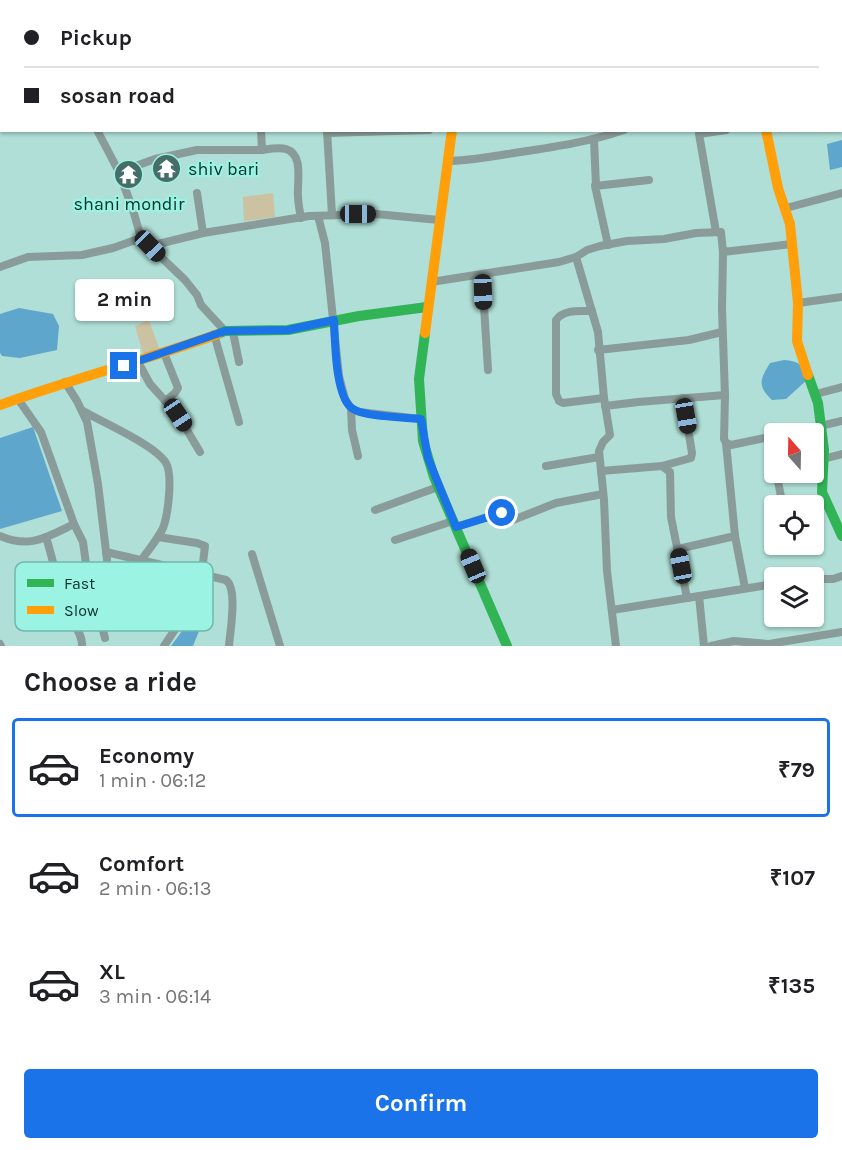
<!DOCTYPE html>
<meta charset="utf-8">
<style>
body{margin:0;font-family:Karla,sans-serif;background:#f2f2f2;color:#202124;height:100vh;display:flex;flex-direction:column;font-size:22px;white-space:nowrap}
*{box-sizing:border-box;margin:0}
p{font-size:20px;color:#757577}
.icon{flex:none;width:33px;height:33px;fill:none;stroke:currentColor;stroke-width:2;stroke-linecap:round;stroke-linejoin:round}
.map{position:relative;height:646px;overflow:hidden}
.side{display:flex;flex-direction:column;background:#fff;flex:1}
.side>*{flex:none}
.guide{position:absolute;left:0px;top:0px;width:843px;height:132px;box-shadow:0 2px 4px #0004;display:grid;align-content:center;height:132px;padding:0 24px;background:#fff}
.needle{width:39px;rotate:340deg}
.tools{position:absolute;left:764px;top:423px;display:grid;gap:12px}
.tools a{display:grid;place-items:center;width:60px;height:60px;border-radius:6px;background:#fff;box-shadow:0 2px 4px #0004;font-size:30px}
.end{position:absolute;width:27px;height:27px;margin:-14px;border:8px solid #1a73e8;background:#fff;box-shadow:0 0 0 3px #fff}
.from{border-radius:50%}
.bubble{position:absolute;height:42px;border-radius:6px;background:#fff;box-shadow:0 2px 4px #0004;font-size:20px;font-weight:700;line-height:42px;text-align:center}
.car{position:absolute;width:18px;height:36px;margin:-18px -9px;border-radius:8px;box-shadow:0 0 4px 2px #0007;background:linear-gradient(#222 24%,#8ab4d8 0 40%,#222 0 76%,#8ab4d8 0 86%,#222 0)}
.guide b{display:flex;align-items:center;gap:21px;height:57px;font-size:22px}
.guide b+b{border-top:2px solid #e0e0e0}
.guide i{width:15px;height:15px;background:#202124}
ul{padding:0;list-style:none}
li{display:flex;align-items:center;gap:18px;height:99px;margin:0 12px 9px;padding:0 12px;border:3px solid transparent;border-radius:6px}
li div{flex:1}
li b{display:block;font-size:22px}
li em{font-style:normal;font-weight:700}
li.on{border-color:#1a73e8}
li>.icon{width:54px;height:54px;stroke-width:1.5}
h2{padding:0 24px;font-size:27px;line-height:72px}
.cta{display:flex;gap:12px;margin-top:auto;padding:12px 24px}
.cta a{flex:1;height:69px;border-radius:6px;background:#1a73e8;color:#fff;font-size:24px;font-weight:700;line-height:69px;text-align:center}
.map>svg:first-child{display:block}
.green{fill:#ccc1a0}
.water{fill:#5ea6cb}
.lines{fill:none;stroke-linecap:round;stroke-linejoin:round}
.street{stroke:#8a9c99;stroke-width:8}
.fast{stroke:#30b455;stroke-width:10}
.slow{stroke:#ff9f0a;stroke-width:10}
.route{stroke:#1a73e8;stroke-width:8}
.labels{text-anchor:middle;stroke-width:4.5;stroke-linejoin:round;paint-order:stroke}
.poi-label{font-size:18px;fill:#0a312b;stroke:#9bf3e3;text-anchor:start}
.key{fill:#9bf3e3;stroke:#70b9ac;stroke-width:1.5}
.key-label{font-size:16px;fill:#0a312b}
</style>
<div class="map">
<svg width="842" height="646" viewBox="0 0 842 646">
<rect width="100%" height="100%" fill="#afdfd6"/>
<g class="green">
<path d="M273,193L275,217L244,221L243,197Z"/>
<path d="M149,320L160,351L144,357L135,326Z"/>
</g>
<g class="water">
<path d="M842,140V167L830,170L827,144Z"/>
<path d="M19,308L53,314L59,326L57,350L20,358L2,356L0,353V314Z"/>
<path d="M784,360C799,361 803,365 808,379L786,399L772,400C757,386 760,379 770,363Z"/>
<path d="M33,427L62,511L0,529V438Z"/>
<path d="M191,619L203,621L193,646H171Z"/>
</g>
<g class="lines">
<g class="street">
<path d="M23,0V2"/>
<path d="M261,0V2"/>
<path d="M360,0V2"/>
<path d="M614,0L615,2"/>
<path d="M730,0L731,2"/>
<path d="M801,0L802,2"/>
<path d="M432,2V0"/>
<path d="M0,71L2,73"/>
<path d="M97,130L119,172L133,210L141,238L185,280L197,295L201,305L225,331"/>
<path d="M327,130L332,215"/>
<path d="M327,133L429,130"/>
<path d="M594,140L596,186"/>
<path d="M262,150C269,149 279,147 286,149C302,154 298,176 298,188C297,198 299,208 301,218"/>
<path d="M447,161C468,161 488,157 508,154C547,148 586,143 624,130"/>
<path d="M119,172L155,159L197,150H262L261,130"/>
<path d="M197,193L203,233"/>
<path d="M786,208L842,193"/>
<path d="M318,216L325,243L339,376L345,399L351,408L359,412L421,419"/>
<path d="M716,232L699,134L726,130"/>
<path d="M608,245L595,186L649,180"/>
<path d="M150,246L203,233L309,216L376,214L439,220"/>
<path d="M723,252L722,309L725,396L724,439L726,443L731,445L774,436"/>
<path d="M576,257L598,332L604,398L610,435L603,442L599,451L604,500L607,571L616,646"/>
<path d="M0,267L28,257L82,255L113,248L141,238"/>
<path d="M482,275L488,370"/>
<path d="M431,282L559,262L576,257L587,250L600,246L627,241L664,239L696,233L721,232L723,252L792,244"/>
<path d="M798,303L842,297"/>
<path d="M592,311C579,311 564,309 556,320V394L559,401L563,403L604,398"/>
<path d="M233,332L239,362"/>
<path d="M214,334L239,422"/>
<path d="M598,350L689,340L722,332"/>
<path d="M164,353L178,388L175,393L165,401"/>
<path d="M138,362L150,384L178,415L200,452"/>
<path d="M65,382L77,401L87,422L98,484L110,585"/>
<path d="M816,394L842,387"/>
<path d="M18,399L41,432L74,524"/>
<path d="M605,406L638,402L725,395"/>
<path d="M351,408L352,430L358,456"/>
<path d="M83,411C102,422 155,445 166,463C173,475 168,515 163,528C158,539 149,549 142,559"/>
<path d="M786,434L842,421"/>
<path d="M772,437L774,455"/>
<path d="M823,459L842,454"/>
<path d="M546,466L599,457"/>
<path d="M662,466L691,458L692,453L683,398"/>
<path d="M601,471L662,466L670,472L671,517L687,598"/>
<path d="M776,472L783,506"/>
<path d="M375,510L438,487"/>
<path d="M456,527L499,513L513,520L556,503L603,494"/>
<path d="M0,536C30,549 47,537 74,524L83,542L86,564L105,638"/>
<path d="M735,536L745,588"/>
<path d="M46,537C54,563 59,591 70,616C74,626 83,635 82,646"/>
<path d="M395,540L453,521"/>
<path d="M678,549L735,536L726,443"/>
<path d="M106,552L226,580C238,589 230,631 229,646"/>
<path d="M252,554L280,646"/>
<path d="M813,579H833L842,576"/>
<path d="M94,591C127,579 159,584 192,592"/>
<path d="M699,596L704,646"/>
<path d="M98,606L161,612L184,616L203,563L205,546L197,543L158,537"/>
<path d="M612,610L774,584"/>
<path d="M0,644L1,646"/>
<path d="M164,646L184,616"/>
<path d="M711,646L734,641L769,644L842,632"/>
</g>
<g class="fast">
<path d="M425,333L419,379L423,441L434,477L507,646"/>
<path d="M218,334L225,331L288,330L359,316L427,307"/>
<path d="M808,375L818,403L824,450L822,492L842,536"/>
</g>
<g class="slow">
<path d="M518,0V2"/>
<path d="M766,130L778,188L790,224L798,303L797,341L808,375"/>
<path d="M425,333L452,130"/>
<path d="M0,405C72,379 146,360 218,334"/>
</g>
</g>
<g class="lines">
<path class="route" d="M124,366L225,331L288,330L334,320C335,340 335,398 353,409C365,417 405,417 421,419L428,458L456,527L502,513"/>
</g>
<defs>
<symbol id="temple-disc" viewBox="-11 -11 22 22"><circle r="9.5" fill="#446e67" stroke="#9bf3e3"/><path d="M0-6L5-2H3V0L6.5 2.5H4V6H1.5V3h-3V6H-4V2.5H-6.5L-3 0V-2H-5Z" fill="#fff"/></symbol>
</defs>
<g fill-rule="evenodd">
<use href="#temple-disc" x="150" y="152" width="33" height="33"/>
<use href="#temple-disc" x="112" y="158" width="33" height="33"/>
</g>
<g class="labels">
<g class="poi-label">
<text x="188" y="175">shiv bari</text>
<text x="129" y="210" text-anchor="middle">shani mondir</text>
</g>
</g>
<rect x="15" y="562" width="198" height="69" rx="9" class="key"/>
<rect x="27" y="579" width="27" height="8" fill="#30b455"/>
<rect x="27" y="606" width="27" height="8" fill="#ff9f0a"/>
<g class="key-label">
<text x="64" y="589">Fast</text>
<text x="64" y="616">Slow</text>
</g>
</svg>
<div class="tools">
<a><svg class="needle" viewBox="-14 -14 28 28"><path d="M0-13l5 13h-10z" fill="#e53935"/><path d="M0 13l5-13h-10z" fill="#757577"/></svg></a>
<a><svg class="icon" aria-label="locate" viewBox="0 0 24 24"><circle cx="12" cy="12" r="6"/><path d="M12 2v4M12 18v4M2 12h4M18 12h4"/></svg></a>
<a><svg class="icon" aria-label="layers" viewBox="0 0 24 24"><path d="M12 4l9 5-9 5-9-5zM3 14l9 5 9-5"/></svg></a>
</div>
<i class="end from" style="left:502px;top:513px"></i>
<i class="end" style="left:124px;top:366px"></i>
<div class="bubble" style="left:75px;top:279px;width:99px">2 min</div>
<i class="car" style="left:358px;top:214px;rotate:90deg"></i>
<i class="car" style="left:150px;top:246px;rotate:136deg"></i>
<i class="car" style="left:483px;top:292px;rotate:178deg"></i>
<i class="car" style="left:178px;top:415px;rotate:146deg"></i>
<i class="car" style="left:686px;top:416px;rotate:170deg"></i>
<i class="car" style="left:473px;top:566px;rotate:337deg"></i>
<i class="car" style="left:681px;top:566px;rotate:349deg"></i>
<div class="guide">
<b><i class="from"></i>Pickup</b>
<b><i></i>sosan road</b>
</div>
</div>
<section class="side">
<h2>Choose a ride</h2>
<ul>
<li class="on"><svg class="icon" aria-label="car" viewBox="0 0 24 24"><path d="M5 17H2v-5l4-1 3-4h7l3 4 3 1v5h-3M9 17h6M6 11h13"/><circle cx="7" cy="17" r="2"/><circle cx="17" cy="17" r="2"/></svg><div><b>Economy</b><p>1 min · 06:12</p></div><em>₹79</em></li>
<li><svg class="icon" aria-label="car" viewBox="0 0 24 24"><path d="M5 17H2v-5l4-1 3-4h7l3 4 3 1v5h-3M9 17h6M6 11h13"/><circle cx="7" cy="17" r="2"/><circle cx="17" cy="17" r="2"/></svg><div><b>Comfort</b><p>2 min · 06:13</p></div><em>₹107</em></li>
<li><svg class="icon" aria-label="car" viewBox="0 0 24 24"><path d="M5 17H2v-5l4-1 3-4h7l3 4 3 1v5h-3M9 17h6M6 11h13"/><circle cx="7" cy="17" r="2"/><circle cx="17" cy="17" r="2"/></svg><div><b>XL</b><p>3 min · 06:14</p></div><em>₹135</em></li>
</ul>
<div class="cta"><a>Confirm</a></div>
</section>
